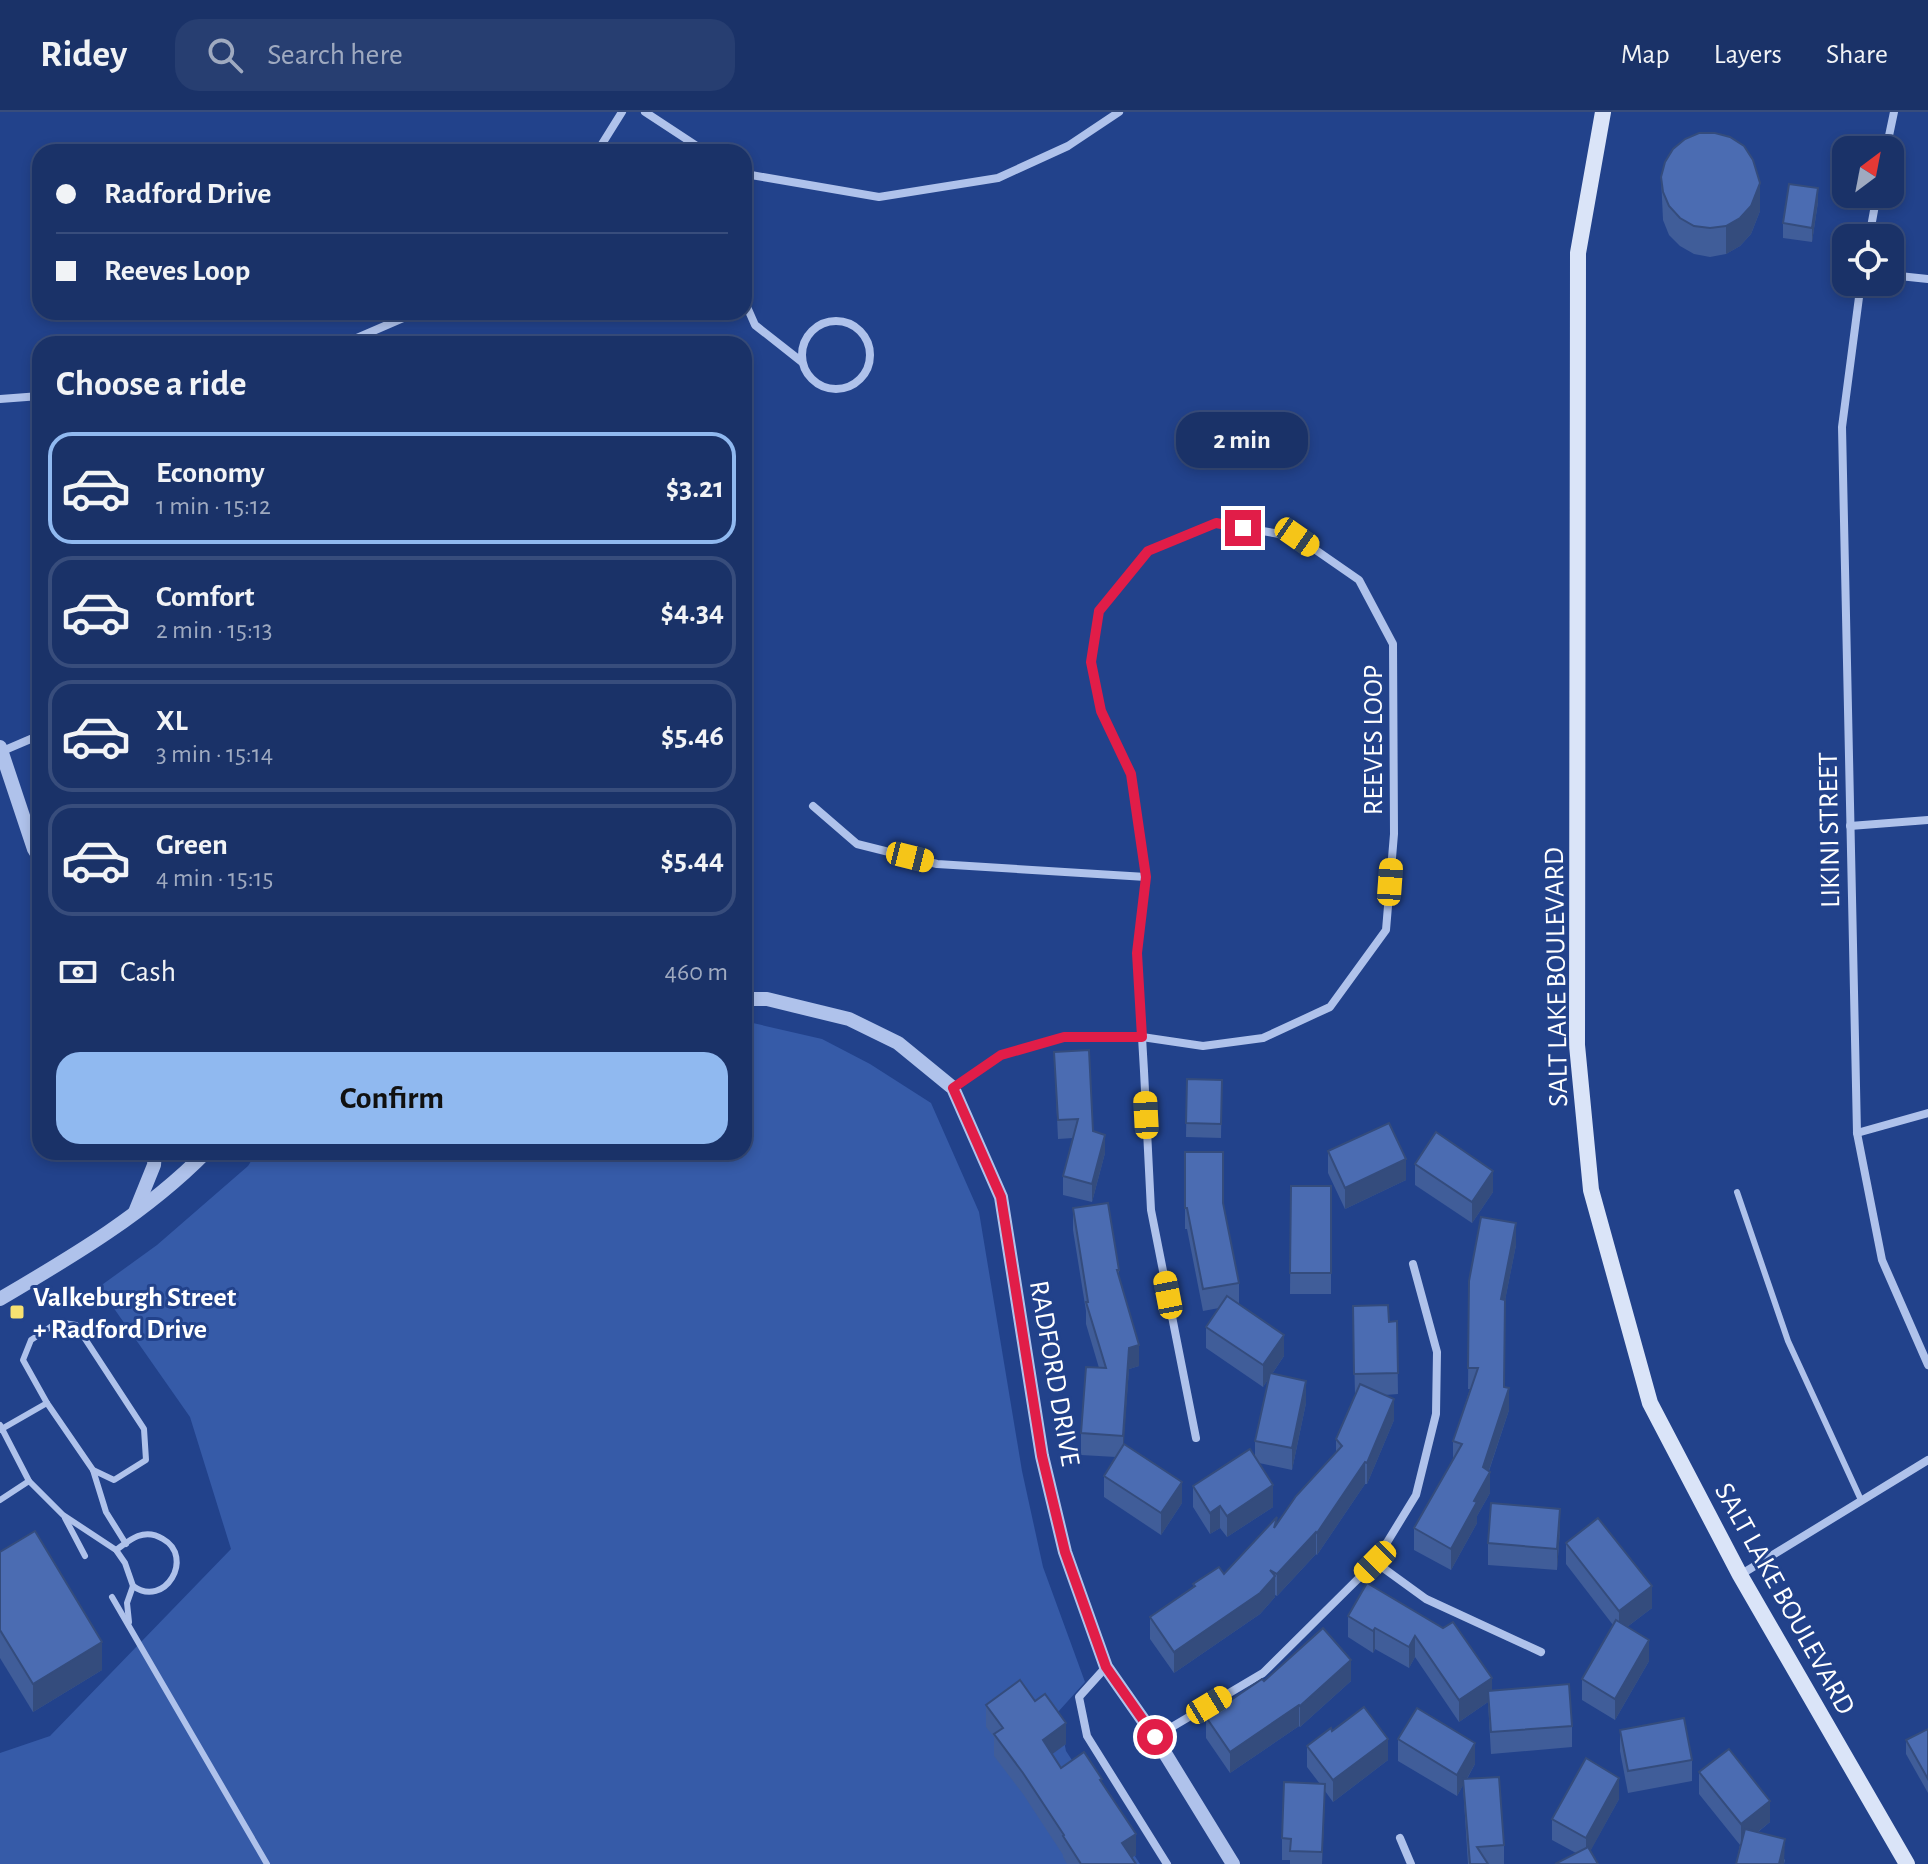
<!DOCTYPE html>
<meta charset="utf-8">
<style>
body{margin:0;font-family:"Alegreya Sans",sans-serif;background:#273e71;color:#f1f3f6;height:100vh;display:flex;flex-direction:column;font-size:30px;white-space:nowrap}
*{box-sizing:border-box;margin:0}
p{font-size:26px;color:#9faac0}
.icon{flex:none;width:44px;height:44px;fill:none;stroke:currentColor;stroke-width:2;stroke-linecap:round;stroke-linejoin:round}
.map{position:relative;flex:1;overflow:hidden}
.side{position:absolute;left:32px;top:224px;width:720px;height:824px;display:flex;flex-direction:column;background:#1a3268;border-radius:24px;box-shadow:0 4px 12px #0003,0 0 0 2px #384d7c}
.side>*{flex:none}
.hud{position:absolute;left:32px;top:32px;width:720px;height:176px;border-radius:24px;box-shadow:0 4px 12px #0003,0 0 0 2px #384d7c;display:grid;align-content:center;height:176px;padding:0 24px;background:#1a3268}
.needle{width:52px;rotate:32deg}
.tools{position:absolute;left:1832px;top:24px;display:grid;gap:16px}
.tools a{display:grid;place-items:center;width:72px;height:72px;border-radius:16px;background:#1a3268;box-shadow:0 4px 12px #0003,0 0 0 2px #384d7c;font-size:40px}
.end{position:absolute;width:36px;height:36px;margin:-18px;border:10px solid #e11d48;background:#fff;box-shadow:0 0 0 4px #fff}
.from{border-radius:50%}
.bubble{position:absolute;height:56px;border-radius:24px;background:#1a3268;box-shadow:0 4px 12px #0003,0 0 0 2px #384d7c;font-size:26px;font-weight:600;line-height:56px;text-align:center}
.car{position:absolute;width:24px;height:48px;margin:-24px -12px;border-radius:10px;box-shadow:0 0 6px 2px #0007;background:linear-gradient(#f5c518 24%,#345 0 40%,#f5c518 0 76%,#345 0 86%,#f5c518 0)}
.hud b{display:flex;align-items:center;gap:28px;height:76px;font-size:30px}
.hud b+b{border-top:2px solid #384d7c}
.hud i{width:20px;height:20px;background:#f1f3f6}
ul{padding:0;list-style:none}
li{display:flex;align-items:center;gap:24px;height:112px;margin:0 16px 12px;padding:0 8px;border:4px solid #384d7c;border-radius:24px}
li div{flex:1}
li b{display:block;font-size:30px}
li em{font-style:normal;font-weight:600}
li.on{border-color:#90b9f0}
li>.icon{width:72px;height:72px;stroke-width:1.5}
h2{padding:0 24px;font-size:36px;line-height:96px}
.pay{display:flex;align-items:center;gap:20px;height:88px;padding:0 24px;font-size:30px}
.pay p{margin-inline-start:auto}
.cta{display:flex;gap:16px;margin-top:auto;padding:16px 24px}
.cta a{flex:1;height:92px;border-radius:24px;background:#90b9f0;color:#111;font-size:32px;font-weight:600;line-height:92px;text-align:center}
header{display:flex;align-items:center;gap:48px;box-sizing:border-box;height:112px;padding:0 40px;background:#1a3268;border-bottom:2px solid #384d7c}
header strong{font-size:38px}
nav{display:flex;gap:44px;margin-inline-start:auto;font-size:28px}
.search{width:560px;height:72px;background:#273e71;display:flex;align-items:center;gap:20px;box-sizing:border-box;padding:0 28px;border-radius:24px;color:#9faac0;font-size:30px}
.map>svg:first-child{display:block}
.green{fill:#365ba8}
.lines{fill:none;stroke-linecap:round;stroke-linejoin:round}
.service{stroke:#afc2eb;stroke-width:6}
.minor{stroke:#afc2eb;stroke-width:8}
.tertiary{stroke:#afc2eb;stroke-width:14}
.secondary{stroke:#dae4f8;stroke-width:16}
.wall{fill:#405d99}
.shaded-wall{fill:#344c7d}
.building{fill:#4b6cb2;stroke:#344c7d;stroke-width:2}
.route{stroke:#e11d48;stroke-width:10}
.poi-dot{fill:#f7e171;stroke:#22428b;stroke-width:3}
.labels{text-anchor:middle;stroke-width:6;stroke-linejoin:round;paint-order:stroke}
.street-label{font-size:28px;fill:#fff;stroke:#22428b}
.poi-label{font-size:28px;font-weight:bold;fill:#fff;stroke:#22428b;text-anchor:start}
</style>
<header>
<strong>Ridey</strong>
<div class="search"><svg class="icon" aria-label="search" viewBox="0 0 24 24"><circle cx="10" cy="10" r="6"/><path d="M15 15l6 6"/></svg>Search here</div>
<nav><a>Map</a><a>Layers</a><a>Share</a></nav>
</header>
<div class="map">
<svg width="1928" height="1752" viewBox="0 0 1928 1752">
<rect width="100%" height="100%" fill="#22428b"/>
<path class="green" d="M744,909L822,927L870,952L931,991L979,1100L1022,1359L1043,1455L1085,1570L1058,1600L1066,1639L1140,1752H0V1641L50,1624L231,1437L190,1305L99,1175L157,1133L248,1054L257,1040H744Z"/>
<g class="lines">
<g class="service">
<path d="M1737,1080L1788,1229L1861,1388"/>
<path d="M58,1210L76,1213L144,1317L146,1348L114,1368L93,1358L47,1291L23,1248L31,1228Z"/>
<path d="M0,1313L29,1369L63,1403L116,1438L125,1451L133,1474L127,1491L129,1510"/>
<path d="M0,1318L47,1291"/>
<path d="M93,1358L106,1400L126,1432"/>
<path d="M0,1388L29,1369"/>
<path d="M65,1406L85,1444"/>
<path d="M116,1438C123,1433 130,1427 138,1424C146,1421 155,1422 163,1427C195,1445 165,1497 133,1474"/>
<path d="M112,1485L267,1752"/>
</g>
<g class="minor">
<path d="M645,0L706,40"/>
<path d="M1886,38L1894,0"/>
<path d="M597,40L622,0"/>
<path d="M744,59L751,63L879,85L998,66L1068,34L1119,0"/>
<path d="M744,86L751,63"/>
<path d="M1869,126L1877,82"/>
<path d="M1890,163L1928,167"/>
<path d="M1861,170L1842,315L1857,1021L1882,1148L1928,1253"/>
<path d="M744,188L755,213L802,250"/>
<circle cx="836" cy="243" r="34"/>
<path d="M343,232L417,200"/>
<path d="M0,287L40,284"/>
<path d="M0,640L40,623"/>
<path d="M813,694L857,732L937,752L1146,765"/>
<path d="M1850,714L1928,708"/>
<path d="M953,976L1001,943L1064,925H1142L1203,934L1263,926L1330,895L1386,818L1394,722L1393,532L1359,468L1297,425L1216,411L1148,439L1099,499L1091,550L1101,599L1131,662L1146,765L1137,841L1142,925L1144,959L1151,1098L1196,1326"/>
<path d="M1857,1021L1928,1001"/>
<path d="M1375,1450L1426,1487L1541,1540"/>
<path d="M1740,1463L1928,1348"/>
<path d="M1106,1555L1079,1585L1087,1624L1167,1752"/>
<path d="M1155,1625L1263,1561L1375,1450L1416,1383L1436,1302L1437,1240L1413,1152"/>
<path d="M1400,1726L1411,1752"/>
</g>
<g class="tertiary">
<path d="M0,635L34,737L40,747"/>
<path d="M744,887H767L849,907L898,931L953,976L1001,1085L1042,1344L1065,1440L1106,1555L1155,1625L1233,1752"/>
<path d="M135,1100L154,1053L155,1040"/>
<path d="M0,1187C73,1144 146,1101 206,1040"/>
</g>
<path class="secondary" d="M1603,0L1578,141L1577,933L1591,1078L1650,1291L1740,1463L1907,1752"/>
</g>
<g class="wall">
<path d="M1661,65L1760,99L1751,122L1740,134L1726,142L1710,145L1694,142L1680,134L1669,123L1663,108Z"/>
<path d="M1818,90L1812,130L1783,126V111Z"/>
<path d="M1054,940L1093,1019L1105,1041L1092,1090L1063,1083V1064L1073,1026L1058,1027Z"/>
<path d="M1187,967L1222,968L1221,1026L1186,1025Z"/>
<path d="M1328,1039L1406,1068L1345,1097L1328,1061Z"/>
<path d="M1185,1040L1223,1091L1239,1171V1192L1284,1244L1272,1262L1306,1291L1292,1358L1259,1351L1273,1395L1227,1425L1220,1416L1210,1422L1193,1395V1374L1255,1345V1329L1269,1266L1263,1275L1206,1236V1215L1219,1196L1203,1199L1187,1117H1185Z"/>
<path d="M1415,1052L1493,1080L1472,1111L1415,1073Z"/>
<path d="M1291,1074H1331V1182H1290Z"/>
<path d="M1073,1096L1119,1158V1167L1139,1254L1129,1257L1123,1334L1182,1391L1161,1423L1104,1385V1364L1116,1345L1081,1343V1321L1099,1256L1086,1212V1199L1073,1118Z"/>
<path d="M1516,1133L1505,1188V1275L1509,1298L1489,1359L1490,1381L1477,1404V1411L1451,1458L1414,1438V1416L1453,1348V1329L1470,1277H1468L1469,1169Z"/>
<path d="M1353,1194L1389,1210L1397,1209L1398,1282L1385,1283L1394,1308L1367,1372H1365L1317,1443L1316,1442L1277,1484L1275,1483V1485L1260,1502L1174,1561L1150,1527V1505L1193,1476V1472L1224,1462L1277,1413L1336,1340V1327L1355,1283Z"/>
<path d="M1560,1418L1557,1458L1488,1453V1431Z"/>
<path d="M1566,1431L1652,1496L1627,1515L1649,1549L1615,1608L1582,1588V1567L1613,1513L1566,1452Z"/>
<path d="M0,1440L102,1558L33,1600L0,1546Z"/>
<path d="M1367,1471L1492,1579L1572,1614V1635L1491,1642L1488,1590L1459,1610L1415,1545L1409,1556L1375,1537L1373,1541L1348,1525V1504Z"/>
<path d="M1264,1569H1351L1300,1615L1299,1614L1230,1661L1206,1626V1605Z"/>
<path d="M986,1593L1066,1632L1052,1642L1061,1656L1102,1671L1136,1743L1132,1746L1136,1752H1067L1063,1745V1743L1023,1682L994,1644V1625L986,1615Z"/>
<path d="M1928,1617V1681L1906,1642V1628Z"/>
<path d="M1620,1618L1692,1648V1669L1628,1681L1620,1639Z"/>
<path d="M1332,1619L1388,1648L1333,1690L1325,1679L1322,1752H1290V1748H1282V1726L1320,1672L1307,1655V1634Z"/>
<path d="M1398,1627L1475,1652L1467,1667L1504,1733V1752H1468L1463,1673L1457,1684L1398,1649Z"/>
<path d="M1699,1660L1770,1710L1758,1720L1785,1748L1784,1752H1736L1740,1733L1699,1682Z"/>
<path d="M1619,1687L1590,1739L1576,1741L1552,1728V1707Z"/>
</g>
<g class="shaded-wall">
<path d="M1760,71V99L1751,122L1740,134L1726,142V114Z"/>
<path d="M1818,76V90L1812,130V116Z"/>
<path d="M1105,1023V1041L1092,1090V1072Z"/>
<path d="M1406,1047V1068L1345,1097V1076Z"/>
<path d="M1493,1059V1080L1472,1111V1090Z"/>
<path d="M1516,1111V1133L1501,1209V1187Z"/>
<path d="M1284,1223V1244L1263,1275V1253Z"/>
<path d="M1139,1233V1254L1129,1257L1123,1346V1324L1129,1236Z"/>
<path d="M1306,1269V1291L1292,1358V1336Z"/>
<path d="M1509,1276V1298L1486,1367L1490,1360V1381L1477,1404V1411L1451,1458V1437L1474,1389L1483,1355Z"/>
<path d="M1394,1287V1308L1367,1372V1351Z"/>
<path d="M1365,1350V1372L1317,1443V1421Z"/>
<path d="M1182,1370V1391L1161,1423V1401Z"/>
<path d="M1273,1373V1395L1227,1425V1404Z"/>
<path d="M1220,1394V1416L1210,1422V1401Z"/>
<path d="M1560,1397V1418L1557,1458V1437Z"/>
<path d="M1316,1420V1442L1277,1484V1462Z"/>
<path d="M1275,1464V1485L1260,1502L1174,1561V1540Z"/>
<path d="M1652,1474V1496L1619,1521V1499Z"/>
<path d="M1375,1516V1537L1373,1541V1519Z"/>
<path d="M1415,1524V1545L1409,1556V1535Z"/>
<path d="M1649,1528V1549L1615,1608V1587Z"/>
<path d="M102,1530V1558L33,1600V1572Z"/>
<path d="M1351,1548V1569L1300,1615V1594Z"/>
<path d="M1492,1566V1587L1488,1579V1590L1459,1610V1588Z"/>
<path d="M1299,1593V1614L1230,1661V1640Z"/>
<path d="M1066,1611V1632L1043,1649V1628Z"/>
<path d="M1388,1627V1648L1333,1690V1668Z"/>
<path d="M1475,1631V1652L1457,1684V1663Z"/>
<path d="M1619,1666V1687L1586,1747V1726Z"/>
<path d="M1325,1672V1693L1322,1752V1740Z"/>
<path d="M1770,1689V1710L1741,1733V1712Z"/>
<path d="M1136,1722V1743L1122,1752V1731Z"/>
<path d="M1785,1727L1784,1752H1779Z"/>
</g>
<g class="building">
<path d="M1699,21H1715L1730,25L1744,34L1753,48L1760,71L1751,94L1740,106L1726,114L1710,116L1694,114L1680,106L1669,94L1663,80L1661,65L1665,50L1673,37L1685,27Z"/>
<path d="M1789,72L1818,76L1812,116L1783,111Z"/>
<path d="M1089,938L1093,1019L1105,1023L1092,1072L1063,1064L1078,1007L1058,1008L1054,940Z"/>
<path d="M1187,967L1222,968L1221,1012L1186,1011Z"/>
<path d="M1389,1011L1406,1047L1345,1076L1328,1039Z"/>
<path d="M1436,1020L1493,1059L1472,1090L1415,1052Z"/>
<path d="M1185,1040H1223V1091L1239,1171L1203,1177L1187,1096H1185Z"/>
<path d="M1291,1074H1331V1161H1290Z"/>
<path d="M1108,1091L1119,1158H1117L1139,1233L1129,1236L1123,1324L1081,1321L1086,1255L1106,1256L1086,1190H1088L1073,1096Z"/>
<path d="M1481,1105L1516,1111L1501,1187L1505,1188L1504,1275L1509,1276L1483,1355L1490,1360L1474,1389L1477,1390L1451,1437L1414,1416L1462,1332L1453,1329L1478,1256H1468L1469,1169Z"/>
<path d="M1227,1184L1284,1223L1263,1253L1206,1215Z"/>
<path d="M1388,1193L1389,1210L1397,1209L1398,1261L1354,1262L1353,1194Z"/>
<path d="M1270,1261L1306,1269L1292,1336L1255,1329Z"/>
<path d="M1360,1272L1394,1287L1367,1351L1365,1350L1317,1421L1316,1420L1277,1462L1270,1458L1275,1464L1260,1481L1174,1540L1150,1505L1195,1474L1193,1472L1219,1455L1224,1462L1277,1405L1274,1416L1296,1384L1342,1334L1336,1327Z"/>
<path d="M1124,1332L1182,1370L1161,1401L1104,1364Z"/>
<path d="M1250,1337L1273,1373L1227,1404L1220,1394L1210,1401L1193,1374Z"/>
<path d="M1491,1391L1560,1397L1557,1437L1488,1431Z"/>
<path d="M1598,1406L1652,1474L1619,1499L1566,1431Z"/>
<path d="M35,1419L102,1530L33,1572L0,1518V1440Z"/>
<path d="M1367,1471L1443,1516L1453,1510L1492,1566L1459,1588L1415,1524L1409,1535L1375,1516L1373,1519L1348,1504Z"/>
<path d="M1616,1508L1649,1528L1615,1587L1582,1567Z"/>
<path d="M1323,1516L1351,1548L1300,1594L1299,1593L1230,1640L1206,1605L1262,1567L1264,1569Z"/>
<path d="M1020,1568L1035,1589L1045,1582L1066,1611L1043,1628L1061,1656L1084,1640L1102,1667L1100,1668L1136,1722L1122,1731L1136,1752H1081L1063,1724L1064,1723L1023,1661L994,1622L1003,1616L986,1593Z"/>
<path d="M1569,1572L1572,1614L1491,1620L1488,1579Z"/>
<path d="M1364,1595L1388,1627L1333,1668L1307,1634L1331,1616L1332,1619Z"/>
<path d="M1417,1596L1475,1631L1457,1663L1398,1627Z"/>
<path d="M1684,1606L1692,1648L1628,1659L1620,1618Z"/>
<path d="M1928,1617V1667L1906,1628Z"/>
<path d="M1729,1637L1770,1689L1741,1712L1699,1660Z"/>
<path d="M1586,1646L1619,1666L1586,1726L1552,1707Z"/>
<path d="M1499,1665L1504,1733L1477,1735L1488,1752H1470L1463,1667Z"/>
<path d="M1284,1670L1325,1672L1322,1740L1290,1739L1291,1727L1282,1726Z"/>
<path d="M1745,1717L1785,1727L1779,1752H1736Z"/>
<path d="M1588,1735L1598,1752H1555Z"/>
</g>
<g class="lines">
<path class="route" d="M1155,1625L1106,1555L1065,1440L1042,1344L1001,1085L953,976L1001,943L1064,925H1142L1137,841L1146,765L1131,662L1101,599L1091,550L1099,499L1148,439L1216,411L1243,416"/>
</g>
<rect class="poi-dot" x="9" y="1192" width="16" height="16" rx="4"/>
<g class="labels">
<g class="street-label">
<text transform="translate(1372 628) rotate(-90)" y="10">REEVES LOOP</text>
<text transform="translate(1828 718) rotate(-91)" y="10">LIKINI STREET</text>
<text transform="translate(1555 865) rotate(-91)" y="10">SALT LAKE BOULEVARD</text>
<text transform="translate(1056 1261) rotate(80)" y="10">RADFORD DRIVE</text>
<text transform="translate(1786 1486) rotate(61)" y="10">SALT LAKE BOULEVARD</text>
</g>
<g class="poi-label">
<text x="33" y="1194">Valkeburgh Street<tspan x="33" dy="32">+ Radford Drive</tspan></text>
</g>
</g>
</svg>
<div class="tools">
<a><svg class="needle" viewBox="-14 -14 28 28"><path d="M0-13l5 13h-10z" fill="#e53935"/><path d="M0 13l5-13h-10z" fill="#9faac0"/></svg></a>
<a><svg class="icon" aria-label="locate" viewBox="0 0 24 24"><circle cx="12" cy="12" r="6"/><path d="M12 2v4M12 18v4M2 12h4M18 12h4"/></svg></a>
</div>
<i class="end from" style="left:1155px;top:1625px"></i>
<i class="end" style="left:1243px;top:416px"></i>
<div class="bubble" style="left:1176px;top:300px;width:132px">2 min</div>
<i class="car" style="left:1297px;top:425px;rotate:125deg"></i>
<i class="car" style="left:910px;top:745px;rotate:104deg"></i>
<i class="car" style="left:1390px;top:770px;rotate:4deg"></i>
<i class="car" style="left:1146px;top:1003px;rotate:357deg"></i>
<i class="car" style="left:1168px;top:1183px;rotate:349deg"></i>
<i class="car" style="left:1375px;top:1450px;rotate:225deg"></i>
<i class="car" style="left:1209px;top:1593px;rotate:59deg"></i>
<div class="hud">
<b><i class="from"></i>Radford Drive</b>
<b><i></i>Reeves Loop</b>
</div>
<section class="side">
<h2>Choose a ride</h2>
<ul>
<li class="on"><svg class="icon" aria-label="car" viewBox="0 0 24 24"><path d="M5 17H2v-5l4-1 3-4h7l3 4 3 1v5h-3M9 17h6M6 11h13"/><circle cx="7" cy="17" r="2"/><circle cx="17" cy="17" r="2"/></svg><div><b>Economy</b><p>1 min · 15:12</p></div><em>$3.21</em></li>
<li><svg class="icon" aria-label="car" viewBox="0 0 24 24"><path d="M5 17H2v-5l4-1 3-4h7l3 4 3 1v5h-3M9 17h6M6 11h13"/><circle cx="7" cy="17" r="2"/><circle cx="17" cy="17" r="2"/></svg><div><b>Comfort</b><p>2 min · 15:13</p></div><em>$4.34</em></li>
<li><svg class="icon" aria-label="car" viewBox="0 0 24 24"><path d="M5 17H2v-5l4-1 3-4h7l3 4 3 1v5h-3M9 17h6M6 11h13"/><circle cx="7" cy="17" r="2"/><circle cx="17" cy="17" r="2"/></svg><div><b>XL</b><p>3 min · 15:14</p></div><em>$5.46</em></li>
<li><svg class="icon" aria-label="car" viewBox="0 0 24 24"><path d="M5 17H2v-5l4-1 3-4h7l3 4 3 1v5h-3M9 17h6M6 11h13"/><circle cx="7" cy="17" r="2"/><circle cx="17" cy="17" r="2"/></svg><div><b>Green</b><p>4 min · 15:15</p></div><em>$5.44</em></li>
</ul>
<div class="pay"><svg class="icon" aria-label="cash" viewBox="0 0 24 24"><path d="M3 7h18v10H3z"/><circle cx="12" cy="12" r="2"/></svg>Cash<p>460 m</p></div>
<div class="cta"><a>Confirm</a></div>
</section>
</div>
